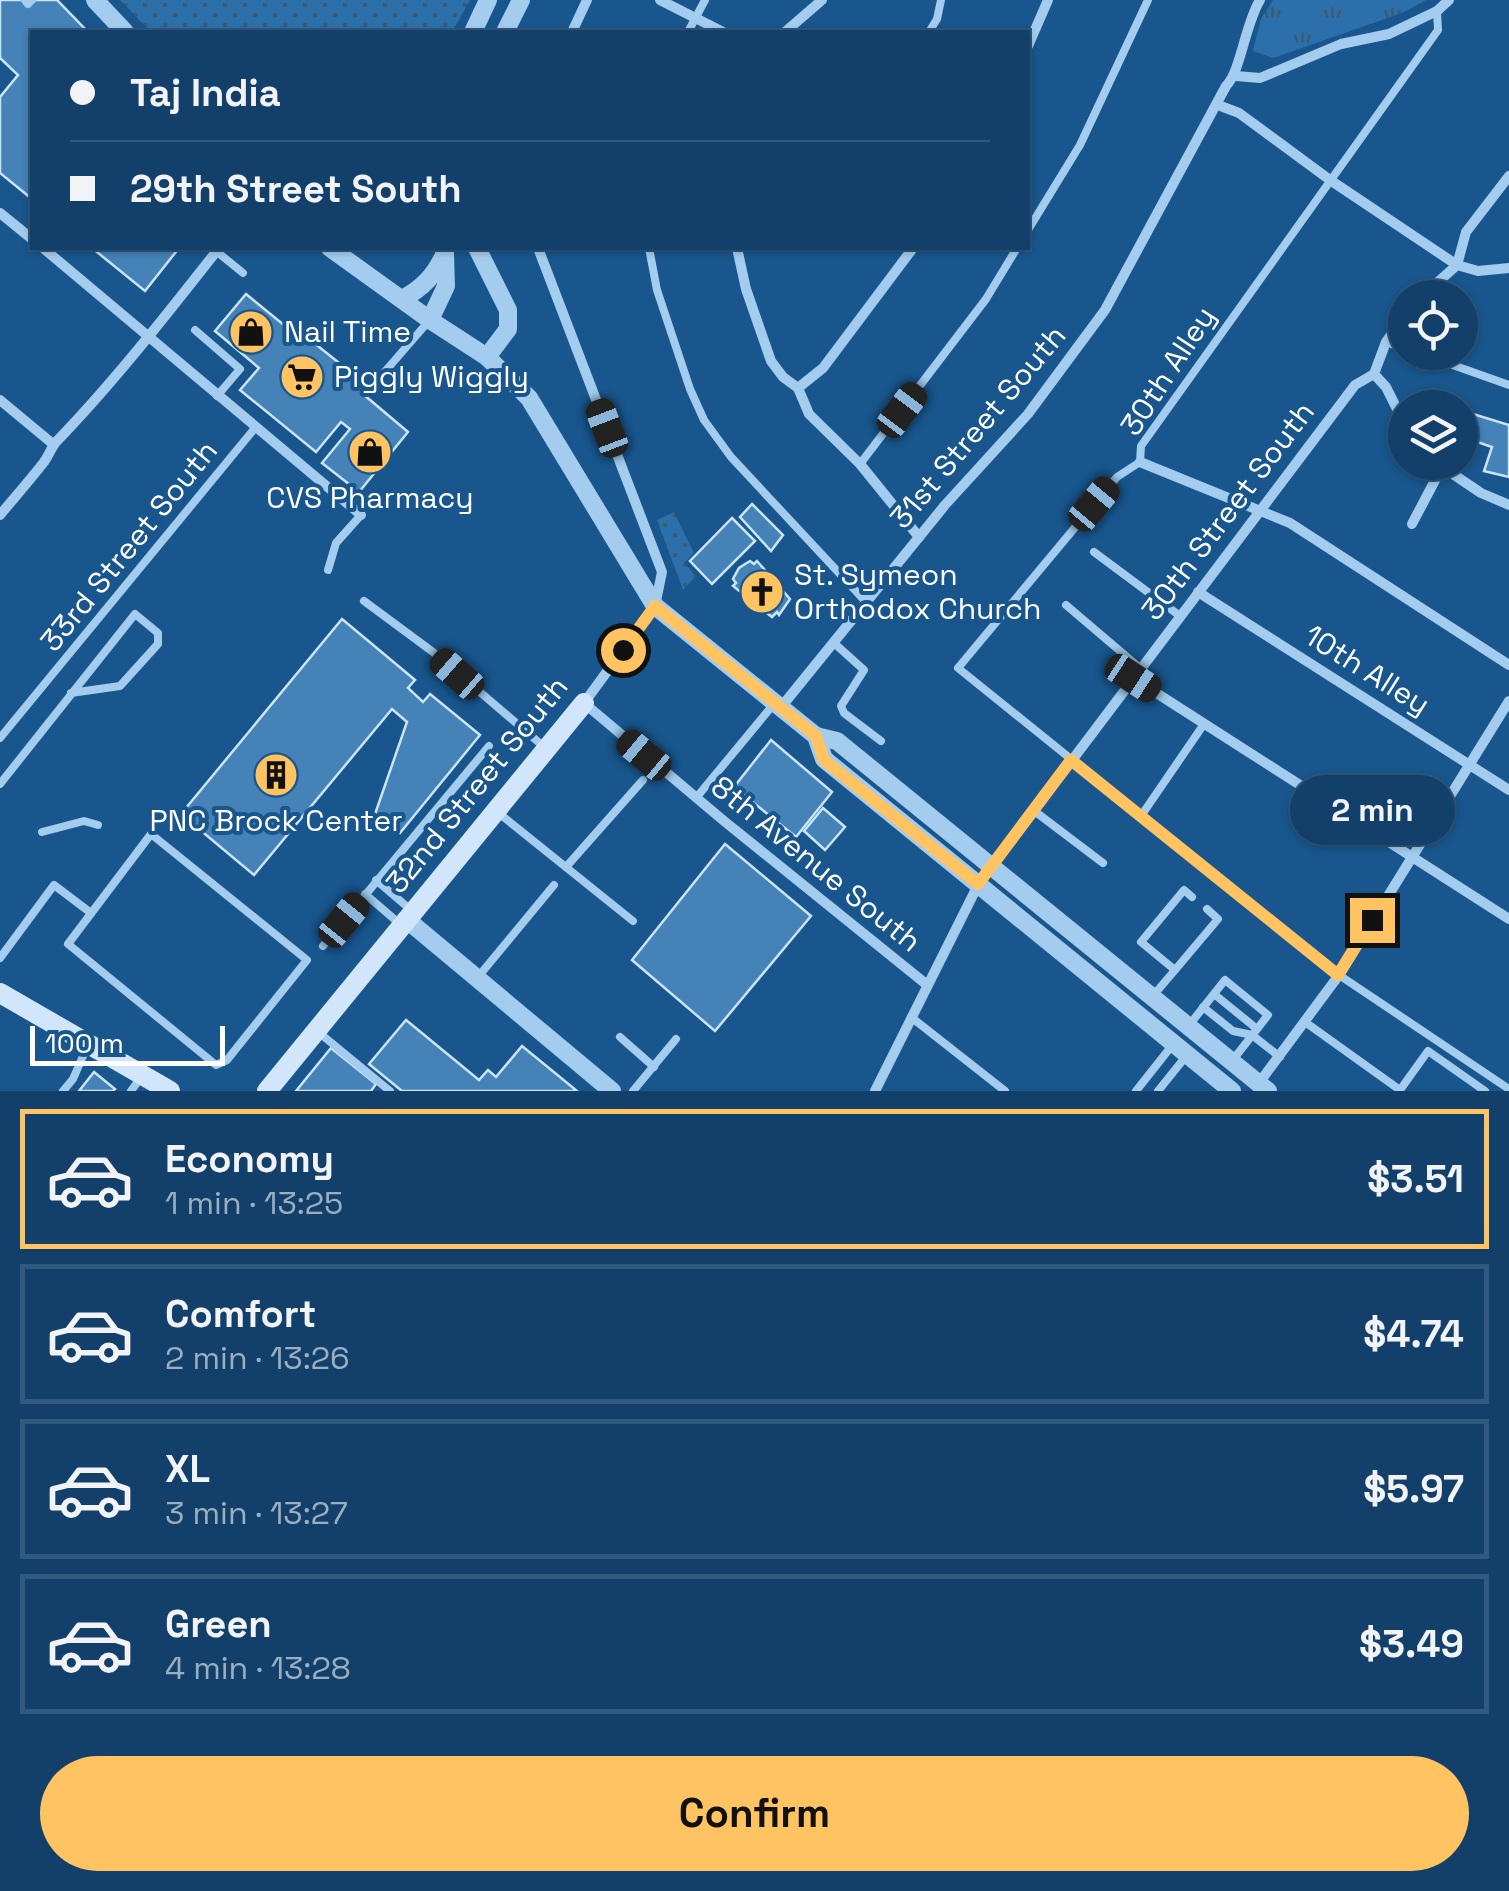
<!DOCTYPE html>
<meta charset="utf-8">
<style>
body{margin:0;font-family:"Space Grotesk",sans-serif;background:#1b4770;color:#f1f3f6;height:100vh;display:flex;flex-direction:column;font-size:38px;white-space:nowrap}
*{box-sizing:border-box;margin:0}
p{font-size:32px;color:#9cafc1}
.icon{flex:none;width:55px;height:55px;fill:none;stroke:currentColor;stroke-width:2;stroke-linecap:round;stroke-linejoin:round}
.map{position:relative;height:1091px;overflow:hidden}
.side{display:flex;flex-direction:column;background:#12406a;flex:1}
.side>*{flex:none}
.guide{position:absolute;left:30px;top:30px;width:1000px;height:220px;border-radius:0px;box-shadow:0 2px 8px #0004,0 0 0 2px #31597e;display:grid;align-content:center;height:220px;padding:0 40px;background:#12406a}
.controls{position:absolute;left:1388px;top:280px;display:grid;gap:20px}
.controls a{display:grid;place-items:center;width:90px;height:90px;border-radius:50%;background:#12406a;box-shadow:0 2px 8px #0004,0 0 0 2px #31597e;font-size:50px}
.scale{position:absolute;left:30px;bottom:25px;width:195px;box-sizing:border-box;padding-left:10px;border:5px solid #fff;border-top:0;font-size:28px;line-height:35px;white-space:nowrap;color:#fff;-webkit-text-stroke:8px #18568d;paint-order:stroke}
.end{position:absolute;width:45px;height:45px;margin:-22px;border:12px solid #ffc361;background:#111;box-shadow:0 0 0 5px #111}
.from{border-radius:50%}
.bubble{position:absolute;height:70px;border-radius:35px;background:#12406a;box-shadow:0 2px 8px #0004,0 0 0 2px #31597e;font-size:32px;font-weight:800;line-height:70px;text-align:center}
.car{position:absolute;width:30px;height:60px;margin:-30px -15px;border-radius:12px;box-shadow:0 0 8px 2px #0007;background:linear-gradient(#222 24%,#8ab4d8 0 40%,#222 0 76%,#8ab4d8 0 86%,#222 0)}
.guide b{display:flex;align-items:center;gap:35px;height:95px;font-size:38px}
.guide b+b{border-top:2px solid #31597e}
.guide i{width:25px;height:25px;background:#f1f3f6}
ul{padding:18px 0 0;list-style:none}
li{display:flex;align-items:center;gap:30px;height:140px;margin:0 20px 15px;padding:0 20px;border:5px solid #31597e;border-radius:0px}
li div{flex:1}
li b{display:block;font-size:38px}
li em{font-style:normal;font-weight:800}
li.selected{border-color:#ffc361}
li>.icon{width:90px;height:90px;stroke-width:1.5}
.button{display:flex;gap:20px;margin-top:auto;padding:20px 40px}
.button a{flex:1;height:115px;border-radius:60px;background:#ffc361;color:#111;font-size:40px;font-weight:800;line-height:115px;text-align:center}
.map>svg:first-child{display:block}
.grass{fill:url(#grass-dots)}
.park{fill:url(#park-tufts)}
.building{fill:#4582b7;stroke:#cae4fa;stroke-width:2.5}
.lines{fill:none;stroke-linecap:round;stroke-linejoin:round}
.service{stroke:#a3ccee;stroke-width:8}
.minor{stroke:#a3ccee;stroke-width:10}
.tertiary{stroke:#a3ccee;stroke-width:18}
.secondary{stroke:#d1e6fa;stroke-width:20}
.route{stroke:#ffc361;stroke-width:12}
.labels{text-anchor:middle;stroke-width:8;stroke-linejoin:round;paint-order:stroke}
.poi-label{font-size:30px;fill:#fff;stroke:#18568d;text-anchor:start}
.street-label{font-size:30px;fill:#fff;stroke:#18568d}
</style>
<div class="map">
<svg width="1509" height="1091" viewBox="0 0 1509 1091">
<defs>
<pattern id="grass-dots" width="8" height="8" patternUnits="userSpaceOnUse" patternTransform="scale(2.5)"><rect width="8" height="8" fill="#2b70ab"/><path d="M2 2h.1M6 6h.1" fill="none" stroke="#3f5a72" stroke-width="1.8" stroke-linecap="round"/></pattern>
<pattern id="park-tufts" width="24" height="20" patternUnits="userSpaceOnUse" patternTransform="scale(2.5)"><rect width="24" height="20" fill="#2b70ab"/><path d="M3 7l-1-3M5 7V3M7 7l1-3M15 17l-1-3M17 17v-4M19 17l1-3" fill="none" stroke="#3f5a72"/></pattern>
</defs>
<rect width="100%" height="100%" fill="#18568d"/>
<g class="grass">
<path d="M120,0H470L452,32H151Z"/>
<path d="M674,512L694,553L684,563L696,576L683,590L657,520Z"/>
</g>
<path class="park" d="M1273,0H1426L1402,13L1273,58L1253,51L1261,19Z"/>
<g class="building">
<path d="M0,0H57L88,32H32V199L0,173V97L18,75L0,58Z"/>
<path d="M92,248H179L145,291Z"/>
<path d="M246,294L290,330L293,326L369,387L363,394L408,432L359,492L322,463L350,429L341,422L316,452L240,390L259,368L215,331Z"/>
<path d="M1460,410L1509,425V477L1484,471L1492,447L1460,436Z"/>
<path d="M752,504L783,535L771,551L740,517Z"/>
<path d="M732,518L755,541L712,584L690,561Z"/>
<path d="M750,561L754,564L757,561L790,599L779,615L777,612L772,617L733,586L736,583L733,579L739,568Z"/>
<path d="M342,619L415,680L408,688L423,702L430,694L480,735L400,833L385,820L374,817L407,722L392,709L254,875L181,814Z"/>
<path d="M771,740L832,792L796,837L734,787Z"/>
<path d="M823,808L845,827L825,850L804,831Z"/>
<path d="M725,844L811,916L715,1031L632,960Z"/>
<path d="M406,1020L479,1080L488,1070L496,1077L522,1046L577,1091H402L369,1064Z"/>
<path d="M331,1048L376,1084L371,1091H296Z"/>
<path d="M94,1072L115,1089L113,1091H79Z"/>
</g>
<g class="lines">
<g class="service">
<path d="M25,0L28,4L32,0"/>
<path d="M1437,11L1438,30L1141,446L1140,462L1117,477L958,668L1339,975L1509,1089"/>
<path d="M688,32L705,0"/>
<path d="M929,32L937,19L941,0"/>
<path d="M1028,230L1080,145L1148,0"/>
<path d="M649,248L657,290L690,389L704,420L731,457L867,603"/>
<path d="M216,251L243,273"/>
<path d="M195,330L240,369L217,396"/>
<path d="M1386,342L1405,349"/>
<path d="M1416,352L1509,385"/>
<path d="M375,383L428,322"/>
<path d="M860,464L986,299L1017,248"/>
<path d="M1094,552L1180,616"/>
<path d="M328,570L336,543L361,515"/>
<path d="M364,601L433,652L543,746"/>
<path d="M1066,605L1140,668"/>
<path d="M834,643L864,670L841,706L844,713L881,741"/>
<path d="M0,738L255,428"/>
<path d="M0,784L135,614L158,633V644L120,686L71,693"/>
<path d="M696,798L773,705"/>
<path d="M1033,810L1103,863"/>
<path d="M496,811L633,921"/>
<path d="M1141,816L1204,724"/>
<path d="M42,832L84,821L98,825"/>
<path d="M151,834L307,960L227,1060L216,1065L68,944Z"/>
<path d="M566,867L643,780"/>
<path d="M376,880L411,910"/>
<path d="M365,894L400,924"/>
<path d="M323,946L489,746"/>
<path d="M0,958L54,885L91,913"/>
<path d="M1175,970L1218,919L1207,909"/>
<path d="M478,977L554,885"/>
<path d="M1214,994L1257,1029"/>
<path d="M1152,997L1175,970L1141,942L1184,890L1192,897"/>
<path d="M1203,1007L1233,1031L1252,1035L1280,1057"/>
<path d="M911,1017L1005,1091"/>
<path d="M1305,1022L1400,1090L1428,1051L1485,1091"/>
<path d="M1190,1024L1225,980L1268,1015L1232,1061"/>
<path d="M317,1031L390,1091"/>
<path d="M620,1037L654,1067"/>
<path d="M63,1091L73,1079L87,1047"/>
<path d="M131,1091L141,1077"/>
<path d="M633,1091L676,1039"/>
<path d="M1136,1091L1174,1043"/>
<path d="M1158,1091L1187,1055"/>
</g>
<g class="minor">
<path d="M660,0L723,32"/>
<path d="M572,32L587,0"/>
<path d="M785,32L822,0"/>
<path d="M1028,46L1048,0"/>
<path d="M1236,76L1260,78L1341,44L1389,34L1437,11L1449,0"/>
<path d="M1218,105L1239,113L1330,180L1457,265L1478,271L1509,268"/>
<path d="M0,213L32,239"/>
<path d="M43,248L361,515"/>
<path d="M538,248L662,572L655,606L584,703L724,821L926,984"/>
<path d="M737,248L746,289L771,361L783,377L798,388L809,414L860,464L919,537"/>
<path d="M1457,265L1466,232L1509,176"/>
<path d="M1420,298L1457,265"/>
<path d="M1405,314L1386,342L1374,374L1386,387L1405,425"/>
<path d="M798,388L823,368L913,248"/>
<path d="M0,400L53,444"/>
<path d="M1140,462L1290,523L1509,665"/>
<path d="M1435,462L1481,493L1509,505"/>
<path d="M0,515C15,497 30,480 44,462C49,455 51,448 56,442C114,382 167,314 219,248"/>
<path d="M1412,524L1441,469"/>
<path d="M1198,592L1509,790"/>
<path d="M1133,678L1509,919"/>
<path d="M782,706L945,505L1028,414L1105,310L1226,86C1241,71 1245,24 1260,0"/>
<path d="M1259,1083L1339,975L1509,701"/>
<path d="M875,1091L978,885L1355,385L1374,374"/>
</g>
<g class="tertiary">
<path d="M95,0L125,32"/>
<path d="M473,32L488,0"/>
<path d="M505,32L521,0"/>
<path d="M330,248L430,320L487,357L529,398L655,606L816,736L824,759L1232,1091"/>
<path d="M477,248L508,310V329L487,357"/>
<path d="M402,299C423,288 435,275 445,253L443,248"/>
<path d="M430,320L446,286L445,254"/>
<path d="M816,736L837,741L1268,1091"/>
<path d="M406,919L612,1091"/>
</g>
<g class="secondary">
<path d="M0,993L170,1091"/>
<path d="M267,1091L584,703"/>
</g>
</g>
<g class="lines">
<path class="route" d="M623,650L655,606L816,736L824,760L978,884L1071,760L1338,975L1372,920"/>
</g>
<defs>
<symbol id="shop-disc" viewBox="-11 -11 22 22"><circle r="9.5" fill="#ffc361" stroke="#18568d"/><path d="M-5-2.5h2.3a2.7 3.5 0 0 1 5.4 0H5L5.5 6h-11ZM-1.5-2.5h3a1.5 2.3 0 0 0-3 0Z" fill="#111"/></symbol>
<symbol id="supermarket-disc" viewBox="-11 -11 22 22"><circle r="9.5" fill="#ffc361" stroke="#18568d"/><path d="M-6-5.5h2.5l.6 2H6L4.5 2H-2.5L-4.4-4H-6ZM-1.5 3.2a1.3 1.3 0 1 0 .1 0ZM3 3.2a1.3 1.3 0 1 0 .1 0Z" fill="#111"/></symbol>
<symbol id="church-disc" viewBox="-11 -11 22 22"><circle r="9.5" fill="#ffc361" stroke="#18568d"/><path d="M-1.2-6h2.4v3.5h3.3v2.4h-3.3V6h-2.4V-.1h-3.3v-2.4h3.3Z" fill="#111"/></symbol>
<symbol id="building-disc" viewBox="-11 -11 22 22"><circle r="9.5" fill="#ffc361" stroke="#18568d"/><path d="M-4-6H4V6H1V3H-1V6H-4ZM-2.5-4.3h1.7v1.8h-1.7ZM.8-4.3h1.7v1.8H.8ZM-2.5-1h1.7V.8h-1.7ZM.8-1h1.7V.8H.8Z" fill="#111"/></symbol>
</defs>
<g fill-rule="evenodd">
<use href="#shop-disc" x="226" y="307" width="50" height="50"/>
<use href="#supermarket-disc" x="277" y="352" width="50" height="50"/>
<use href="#shop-disc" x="345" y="427" width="50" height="50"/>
<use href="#church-disc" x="737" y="567" width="50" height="50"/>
<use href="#building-disc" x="251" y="750" width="50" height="50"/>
</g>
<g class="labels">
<g class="poi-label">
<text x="284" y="342">Nail Time</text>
<text x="334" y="387">Piggly Wiggly</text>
<text x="370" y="508" text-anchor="middle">CVS Pharmacy</text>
<text x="794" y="585">St. Symeon<tspan x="794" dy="34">Orthodox Church</tspan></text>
<text x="276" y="831" text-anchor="middle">PNC Brock Center</text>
</g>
<g class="street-label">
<text transform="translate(1168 371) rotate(-57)" y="10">30th Alley</text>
<text transform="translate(978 427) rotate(-50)" y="10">31st Street South</text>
<text transform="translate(1228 511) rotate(-53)" y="10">30th Street South</text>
<text transform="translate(129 546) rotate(-51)" y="10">33rd Street South</text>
<text transform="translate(1367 670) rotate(32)" y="10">10th Alley</text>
<text transform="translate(477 785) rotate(-51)" y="10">32nd Street South</text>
<text transform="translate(816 864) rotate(39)" y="10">8th Avenue South</text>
</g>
</g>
</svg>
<div class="controls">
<a><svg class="icon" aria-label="locate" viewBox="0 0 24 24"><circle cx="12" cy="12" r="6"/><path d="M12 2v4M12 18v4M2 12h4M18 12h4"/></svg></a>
<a><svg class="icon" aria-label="layers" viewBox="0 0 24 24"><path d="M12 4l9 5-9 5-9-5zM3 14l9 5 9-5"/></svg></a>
</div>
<div class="scale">100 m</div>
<i class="end from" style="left:623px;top:650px"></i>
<i class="end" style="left:1372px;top:920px"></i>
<div class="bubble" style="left:1290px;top:775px;width:165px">2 min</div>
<i class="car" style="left:902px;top:410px;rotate:37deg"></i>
<i class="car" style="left:607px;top:428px;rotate:339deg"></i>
<i class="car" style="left:1094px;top:504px;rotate:40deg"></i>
<i class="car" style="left:457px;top:674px;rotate:311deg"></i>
<i class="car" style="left:1133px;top:678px;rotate:123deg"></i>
<i class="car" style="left:644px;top:755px;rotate:310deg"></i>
<i class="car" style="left:344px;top:920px;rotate:39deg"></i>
<div class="guide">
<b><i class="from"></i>Taj India</b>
<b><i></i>29th Street South</b>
</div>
</div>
<section class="side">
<ul>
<li class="selected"><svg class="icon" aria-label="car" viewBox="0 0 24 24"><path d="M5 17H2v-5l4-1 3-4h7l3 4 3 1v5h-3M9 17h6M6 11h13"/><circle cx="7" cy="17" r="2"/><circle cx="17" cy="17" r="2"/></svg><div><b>Economy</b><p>1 min · 13:25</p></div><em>$3.51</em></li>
<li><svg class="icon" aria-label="car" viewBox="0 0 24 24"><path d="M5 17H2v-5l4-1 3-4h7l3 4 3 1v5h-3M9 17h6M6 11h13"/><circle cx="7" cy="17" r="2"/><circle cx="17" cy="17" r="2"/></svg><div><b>Comfort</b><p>2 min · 13:26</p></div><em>$4.74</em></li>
<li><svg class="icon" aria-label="car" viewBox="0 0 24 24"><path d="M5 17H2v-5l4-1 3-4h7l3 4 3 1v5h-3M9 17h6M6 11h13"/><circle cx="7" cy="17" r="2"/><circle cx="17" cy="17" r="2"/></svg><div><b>XL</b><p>3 min · 13:27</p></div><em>$5.97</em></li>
<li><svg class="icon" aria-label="car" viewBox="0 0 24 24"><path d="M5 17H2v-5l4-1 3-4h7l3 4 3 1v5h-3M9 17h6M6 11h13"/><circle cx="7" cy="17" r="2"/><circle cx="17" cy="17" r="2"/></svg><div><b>Green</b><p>4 min · 13:28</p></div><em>$3.49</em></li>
</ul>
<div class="button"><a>Confirm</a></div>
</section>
